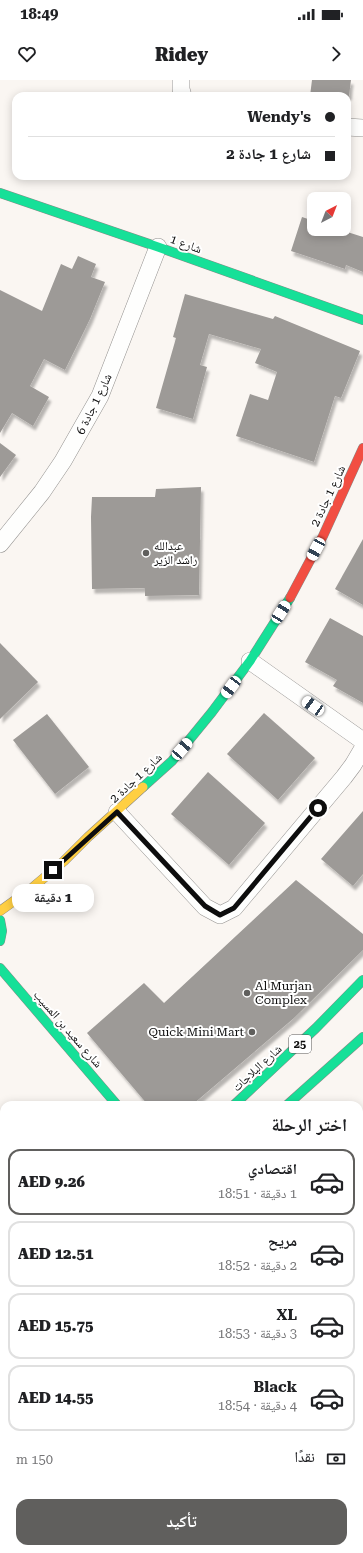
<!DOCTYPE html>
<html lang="ar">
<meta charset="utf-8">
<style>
body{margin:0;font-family:"Roboto Serif","Noto Naskh Arabic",serif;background:#f2f2f2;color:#202124;direction:rtl;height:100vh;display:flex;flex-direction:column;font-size:15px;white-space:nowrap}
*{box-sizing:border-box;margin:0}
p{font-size:13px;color:#757577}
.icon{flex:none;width:22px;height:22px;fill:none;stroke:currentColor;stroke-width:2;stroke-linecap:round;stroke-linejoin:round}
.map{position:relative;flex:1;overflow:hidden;direction:ltr}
.details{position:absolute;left:0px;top:1021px;width:363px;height:452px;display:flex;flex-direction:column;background:#fff;border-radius:12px 12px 0 0;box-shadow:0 2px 10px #0003;direction:rtl}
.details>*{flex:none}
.top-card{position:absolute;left:12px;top:12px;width:339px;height:88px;border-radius:12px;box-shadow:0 2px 10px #0003;direction:rtl;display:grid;align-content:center;height:88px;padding:0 16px;background:#fff}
.needle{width:26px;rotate:42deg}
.buttons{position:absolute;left:307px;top:112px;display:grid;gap:8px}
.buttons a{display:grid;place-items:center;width:44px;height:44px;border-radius:8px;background:#fff;box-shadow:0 2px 10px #0003;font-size:20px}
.end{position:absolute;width:18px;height:18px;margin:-9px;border:5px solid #0d0d0d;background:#fff;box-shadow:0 0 0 2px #fff}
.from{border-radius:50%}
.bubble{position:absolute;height:28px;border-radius:12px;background:#fff;box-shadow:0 2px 10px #0003;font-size:13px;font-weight:800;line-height:28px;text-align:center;direction:rtl}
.car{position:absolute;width:12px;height:24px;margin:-12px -6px;border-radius:5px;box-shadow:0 0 3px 1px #0007;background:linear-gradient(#fff 24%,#345 0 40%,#fff 0 76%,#345 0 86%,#fff 0)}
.top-card b{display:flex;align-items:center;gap:14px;height:38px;font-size:15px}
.top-card b+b{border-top:1px solid #e0e0e0}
.top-card i{width:10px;height:10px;background:#202124}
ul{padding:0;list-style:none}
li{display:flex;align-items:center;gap:12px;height:66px;margin:0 8px 6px;padding:0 8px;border:2px solid #e0e0e0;border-radius:12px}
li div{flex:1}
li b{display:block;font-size:15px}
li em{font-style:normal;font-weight:800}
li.selected{border-color:#605f5d}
li>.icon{width:36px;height:36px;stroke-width:1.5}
h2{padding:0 16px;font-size:18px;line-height:48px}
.pay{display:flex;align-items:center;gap:10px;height:44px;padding:0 16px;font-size:15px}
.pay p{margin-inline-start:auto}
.button{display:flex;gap:8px;margin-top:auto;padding:8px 16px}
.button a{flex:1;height:46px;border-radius:12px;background:#605f5d;color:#fff;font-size:16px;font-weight:800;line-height:46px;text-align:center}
.status{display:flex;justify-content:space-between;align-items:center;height:28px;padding:0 20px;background:#fff;direction:ltr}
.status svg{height:11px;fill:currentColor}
header{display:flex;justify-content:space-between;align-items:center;height:52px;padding:0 16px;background:#fff;font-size:18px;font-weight:800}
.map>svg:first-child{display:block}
.water{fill:#cbeff1}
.building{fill:#9d9a97;filter:url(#shadow)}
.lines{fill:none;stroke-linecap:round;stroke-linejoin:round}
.street-casing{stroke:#949290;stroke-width:18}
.fast-casing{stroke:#8a8987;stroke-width:10}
.slow-casing{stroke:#8a8987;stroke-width:10}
.jam-casing{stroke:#8a8987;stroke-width:10}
.street{stroke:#fefefd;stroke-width:17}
.fast{stroke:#16e098;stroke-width:9}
.slow{stroke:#ffcf43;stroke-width:9}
.jam{stroke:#f24e42;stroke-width:9}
.route{stroke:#0d0d0d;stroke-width:5}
.poi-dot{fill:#605f5d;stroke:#fff;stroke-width:1.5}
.labels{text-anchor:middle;stroke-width:4;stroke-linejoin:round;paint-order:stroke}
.shield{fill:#fff;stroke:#565656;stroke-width:1}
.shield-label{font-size:11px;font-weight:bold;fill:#0d0d0d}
.street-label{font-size:12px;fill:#0d0d0d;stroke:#fff}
.poi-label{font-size:12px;fill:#0d0d0d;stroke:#fff;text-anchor:start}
</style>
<div class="status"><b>18:49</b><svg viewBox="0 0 49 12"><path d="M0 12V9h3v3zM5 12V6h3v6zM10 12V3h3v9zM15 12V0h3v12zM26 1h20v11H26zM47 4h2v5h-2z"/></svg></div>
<header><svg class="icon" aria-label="forward" viewBox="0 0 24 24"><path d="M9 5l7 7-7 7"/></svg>Ridey<svg class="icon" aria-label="heart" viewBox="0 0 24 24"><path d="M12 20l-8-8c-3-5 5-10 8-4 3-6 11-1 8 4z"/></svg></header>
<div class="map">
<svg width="363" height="1473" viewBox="0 0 363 1473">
<defs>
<filter id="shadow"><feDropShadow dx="2.5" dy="4.5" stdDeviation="1" flood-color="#0004"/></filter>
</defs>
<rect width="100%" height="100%" fill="#faf6f2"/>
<path class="water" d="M363,1316V1473H4L7,1469H359V1317Z"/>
<g class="building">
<path d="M312,0H351L349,16H310Z"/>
<path d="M302,137L314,141V149H338L363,157V192L346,185L345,189L291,171Z"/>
<path d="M78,176L96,184L91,197L105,202L90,239L65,290L44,279L30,306L49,317L33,346L12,333L0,353V210L42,231L61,184L72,189Z"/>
<path d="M185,214L273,239L275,236L360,271L341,318L335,316L314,382L236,356L250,314L268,320L277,292L255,283L261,269L209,254L200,285L207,287L193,339L156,328L176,258L173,257Z"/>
<path d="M0,363L16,375L0,397Z"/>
<path d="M201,407L199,515L145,516V508L92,509L91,437L92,417H155L156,409Z"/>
<path d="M363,459V525L335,509Z"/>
<path d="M330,538L363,556V623L333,606L337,600L305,582Z"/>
<path d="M0,563L38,602L0,639Z"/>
<path d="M264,633L315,678L278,720L227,674Z"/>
<path d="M47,634L89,687L55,714L13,660Z"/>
<path d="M208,692L265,743L229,785L171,734Z"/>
<path d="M363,731V794L353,806L321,779Z"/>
<path d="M296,800L363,854V870L294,938L192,1025H148L87,953L144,903L164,923Z"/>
</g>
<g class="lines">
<defs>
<g id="street">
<path d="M181,0V9L183,16"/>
<path d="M347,47L363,48"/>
<path d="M0,464L42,412L63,381L100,316L158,167"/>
<path d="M250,581L363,661"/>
<path d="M117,732L205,827L220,835L234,828L344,697L353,685L363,668"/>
</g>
<g id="fast">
<path d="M0,113L158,167L363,240"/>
<path d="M143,707L172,681L212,632L250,581L290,518"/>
<path d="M0,840L2,851L0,861"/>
<path d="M0,888L117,1025"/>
<path d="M234,1025L316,948L363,900"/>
<path d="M287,1025L363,957"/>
<path d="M0,1220L4,1218"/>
</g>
<path id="slow" d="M0,831L32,808L64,781L88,757L143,707"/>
<g id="jam">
<path d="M290,518L323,456L363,368"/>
<path d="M0,1176L4,1174"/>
</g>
</defs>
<use href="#street" class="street-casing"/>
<use href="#fast" class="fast-casing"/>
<use href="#slow" class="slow-casing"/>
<use href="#jam" class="jam-casing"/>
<use href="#street" class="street"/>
<use href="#fast" class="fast"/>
<use href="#slow" class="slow"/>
<use href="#jam" class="jam"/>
</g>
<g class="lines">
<path class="route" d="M53,790L117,732L205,826L220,835L234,828L318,728"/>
</g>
<g class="poi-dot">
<circle cx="146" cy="473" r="4"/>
<circle cx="247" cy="913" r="4"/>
<circle cx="252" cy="952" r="4"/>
</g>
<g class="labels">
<rect class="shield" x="289" y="955" width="22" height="18" rx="3"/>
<g class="shield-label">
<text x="300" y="968">25</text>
</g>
<g class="street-label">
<text transform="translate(186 164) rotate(20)" y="4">شارع 1</text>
<text transform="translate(94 324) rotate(-64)" y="4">شارع 1 جادة 6</text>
<text transform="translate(328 416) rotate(-65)" y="4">شارع 1 جادة 2</text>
<text transform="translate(136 698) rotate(-43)" y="4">شارع 1 جادة 2</text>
<text transform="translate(68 949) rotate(49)" y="4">شارع سعيد بن المسيب</text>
<text transform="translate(257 988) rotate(-43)" y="4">شارع البلاجات</text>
</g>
<g class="poi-label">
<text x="154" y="470">عبدالله<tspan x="154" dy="14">راشد الزير</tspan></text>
<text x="255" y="910">Al Murjan<tspan x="255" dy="14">Complex</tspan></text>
<text x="244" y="956" text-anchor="end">Quick Mini Mart</text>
</g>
</g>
</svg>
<div class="buttons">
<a><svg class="needle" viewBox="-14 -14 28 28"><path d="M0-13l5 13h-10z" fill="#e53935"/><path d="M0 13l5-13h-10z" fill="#757577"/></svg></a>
</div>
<i class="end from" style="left:318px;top:728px"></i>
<i class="end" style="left:53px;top:790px"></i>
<div class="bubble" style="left:12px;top:804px;width:82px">1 دقيقة</div>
<i class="car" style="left:316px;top:469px;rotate:208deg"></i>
<i class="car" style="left:281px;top:532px;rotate:32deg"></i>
<i class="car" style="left:231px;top:607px;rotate:217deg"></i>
<i class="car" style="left:313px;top:626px;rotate:305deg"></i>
<i class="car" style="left:182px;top:669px;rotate:41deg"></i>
<div class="top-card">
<b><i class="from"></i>Wendy's</b>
<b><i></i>شارع 1 جادة 2</b>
</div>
<section class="details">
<h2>اختر الرحلة</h2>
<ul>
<li class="selected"><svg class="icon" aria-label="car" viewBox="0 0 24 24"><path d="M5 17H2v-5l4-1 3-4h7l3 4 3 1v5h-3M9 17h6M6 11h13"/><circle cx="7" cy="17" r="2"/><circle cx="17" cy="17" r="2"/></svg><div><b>اقتصادي</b><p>1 دقيقة · 18:51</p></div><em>AED 9.26</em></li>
<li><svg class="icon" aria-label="car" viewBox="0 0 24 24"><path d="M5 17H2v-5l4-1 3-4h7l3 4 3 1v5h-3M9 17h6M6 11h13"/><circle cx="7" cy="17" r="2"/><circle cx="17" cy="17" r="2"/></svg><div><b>مريح</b><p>2 دقيقة · 18:52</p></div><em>AED 12.51</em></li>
<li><svg class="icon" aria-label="car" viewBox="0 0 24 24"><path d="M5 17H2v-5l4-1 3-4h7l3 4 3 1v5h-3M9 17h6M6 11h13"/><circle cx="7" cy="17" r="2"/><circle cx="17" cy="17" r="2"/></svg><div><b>XL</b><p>3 دقيقة · 18:53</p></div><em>AED 15.75</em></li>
<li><svg class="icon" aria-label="car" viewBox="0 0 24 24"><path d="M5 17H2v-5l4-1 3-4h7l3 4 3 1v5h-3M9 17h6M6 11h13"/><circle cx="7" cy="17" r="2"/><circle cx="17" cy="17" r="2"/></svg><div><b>Black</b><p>4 دقيقة · 18:54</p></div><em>AED 14.55</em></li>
</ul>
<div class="pay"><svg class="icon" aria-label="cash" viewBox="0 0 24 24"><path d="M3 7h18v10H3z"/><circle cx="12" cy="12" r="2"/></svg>نقدًا<p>150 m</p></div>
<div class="button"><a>تأكيد</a></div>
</section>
</div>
